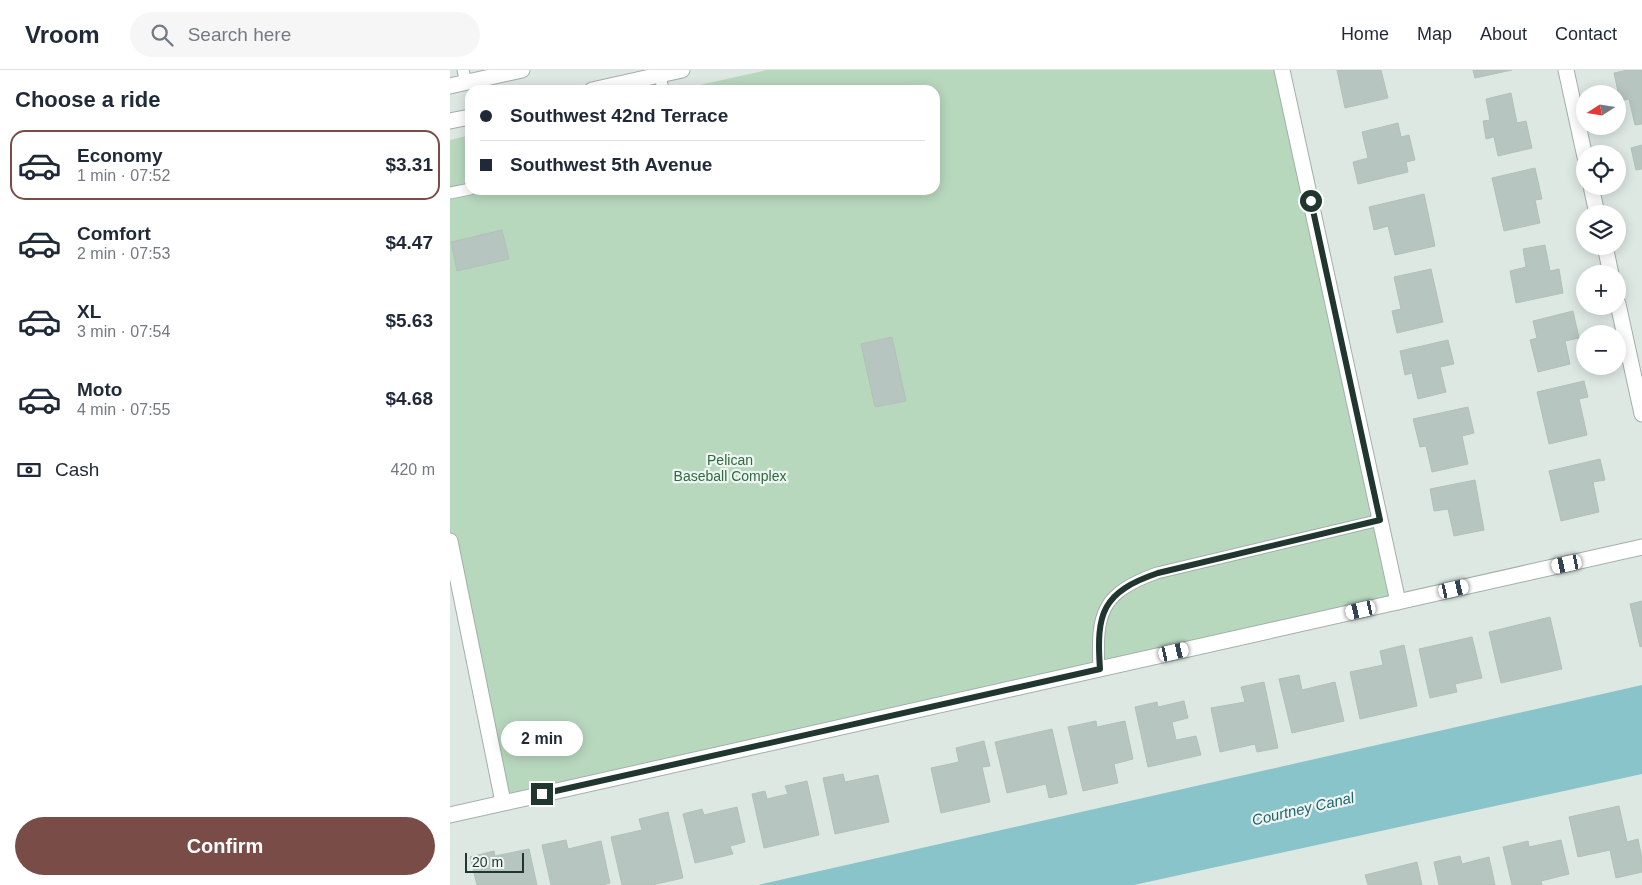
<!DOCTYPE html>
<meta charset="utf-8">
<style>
body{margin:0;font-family:Arial,sans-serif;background:#f6f6f7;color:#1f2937;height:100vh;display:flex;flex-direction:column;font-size:19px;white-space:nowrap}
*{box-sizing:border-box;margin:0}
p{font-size:16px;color:#747a83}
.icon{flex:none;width:28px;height:28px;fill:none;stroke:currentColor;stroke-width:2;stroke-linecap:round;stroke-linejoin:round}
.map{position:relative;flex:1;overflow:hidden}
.sheet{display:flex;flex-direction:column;background:#fff;width:450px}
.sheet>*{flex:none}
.hud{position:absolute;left:15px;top:15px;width:475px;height:110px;border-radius:15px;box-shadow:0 2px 12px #0003;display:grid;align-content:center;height:110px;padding:0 15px;background:#fff}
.needle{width:32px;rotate:258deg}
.tools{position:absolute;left:1126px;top:15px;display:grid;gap:10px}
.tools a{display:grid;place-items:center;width:50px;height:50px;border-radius:50%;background:#fff;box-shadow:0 2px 12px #0003;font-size:25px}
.scale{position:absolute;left:15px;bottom:12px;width:59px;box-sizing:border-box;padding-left:5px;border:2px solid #21362f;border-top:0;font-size:14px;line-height:18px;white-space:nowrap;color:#21362f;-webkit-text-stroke:4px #eef5f1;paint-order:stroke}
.end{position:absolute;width:22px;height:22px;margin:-11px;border:6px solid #21362f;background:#fff;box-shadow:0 0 0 2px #fff}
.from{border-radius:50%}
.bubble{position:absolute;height:35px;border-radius:18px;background:#fff;box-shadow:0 2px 12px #0003;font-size:16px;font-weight:700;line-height:35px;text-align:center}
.car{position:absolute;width:15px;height:30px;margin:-15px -8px;border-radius:6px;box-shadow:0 0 4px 1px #0007;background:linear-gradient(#fff 24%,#345 0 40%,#fff 0 76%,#345 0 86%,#fff 0)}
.hud b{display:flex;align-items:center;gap:18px;height:48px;font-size:19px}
.hud b+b{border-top:1px solid #e0e1e3}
.hud i{width:12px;height:12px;background:#1f2937}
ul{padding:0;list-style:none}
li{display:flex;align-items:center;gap:15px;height:70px;margin:0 10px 8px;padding:0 5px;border:2px solid transparent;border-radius:15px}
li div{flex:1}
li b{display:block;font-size:19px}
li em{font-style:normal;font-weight:700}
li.active{border-color:#794c48}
li>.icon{width:45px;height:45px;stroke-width:1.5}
h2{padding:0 15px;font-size:22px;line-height:60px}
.pay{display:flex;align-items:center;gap:12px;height:55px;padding:0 15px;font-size:19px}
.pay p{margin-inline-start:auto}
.primary-button{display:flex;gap:10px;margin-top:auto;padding:10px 15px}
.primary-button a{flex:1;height:58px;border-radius:30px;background:#794c48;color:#fff;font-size:20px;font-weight:700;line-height:58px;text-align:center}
header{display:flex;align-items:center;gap:30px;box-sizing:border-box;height:70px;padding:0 25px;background:#fff;border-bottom:1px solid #e0e1e3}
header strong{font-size:24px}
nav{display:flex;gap:28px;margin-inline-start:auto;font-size:18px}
.search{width:350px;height:45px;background:#f6f6f7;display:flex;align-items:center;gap:12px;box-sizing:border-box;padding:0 18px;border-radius:28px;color:#747a83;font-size:19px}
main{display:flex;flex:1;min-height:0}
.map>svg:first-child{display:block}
.green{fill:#b8d8be}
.water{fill:#89c4ca}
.building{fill:#b6c5bf;stroke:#b1c1b9}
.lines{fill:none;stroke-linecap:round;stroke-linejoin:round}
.service-casing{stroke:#a2afa9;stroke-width:13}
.minor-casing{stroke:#a2afa9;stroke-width:17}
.tertiary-casing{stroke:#a2afa9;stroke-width:17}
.service{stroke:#fff;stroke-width:11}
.minor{stroke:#fff;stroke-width:15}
.tertiary{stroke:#fff;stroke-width:15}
.route{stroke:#21362f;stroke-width:6}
.labels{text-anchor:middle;stroke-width:4.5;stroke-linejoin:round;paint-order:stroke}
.park-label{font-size:14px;fill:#2e6a41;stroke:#eef5f1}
.water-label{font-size:15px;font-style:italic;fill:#20656d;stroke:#eef5f1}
</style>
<header>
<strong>Vroom</strong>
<div class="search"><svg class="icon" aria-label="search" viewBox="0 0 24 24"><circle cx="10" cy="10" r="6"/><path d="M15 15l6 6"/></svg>Search here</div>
<nav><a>Home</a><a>Map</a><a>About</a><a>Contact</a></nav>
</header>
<main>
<section class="sheet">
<h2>Choose a ride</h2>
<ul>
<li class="active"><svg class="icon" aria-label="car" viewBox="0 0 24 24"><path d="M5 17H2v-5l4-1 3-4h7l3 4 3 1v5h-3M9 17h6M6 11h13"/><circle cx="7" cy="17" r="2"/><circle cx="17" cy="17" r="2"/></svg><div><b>Economy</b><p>1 min · 07:52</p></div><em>$3.31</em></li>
<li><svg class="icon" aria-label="car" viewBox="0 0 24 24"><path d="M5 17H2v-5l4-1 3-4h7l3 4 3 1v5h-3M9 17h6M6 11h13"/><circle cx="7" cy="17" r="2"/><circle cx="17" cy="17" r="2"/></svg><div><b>Comfort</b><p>2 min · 07:53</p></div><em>$4.47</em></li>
<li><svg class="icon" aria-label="car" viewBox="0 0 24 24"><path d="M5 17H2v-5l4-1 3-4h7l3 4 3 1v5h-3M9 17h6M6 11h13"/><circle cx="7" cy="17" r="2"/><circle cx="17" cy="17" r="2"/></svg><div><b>XL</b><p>3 min · 07:54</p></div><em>$5.63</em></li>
<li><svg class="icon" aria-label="car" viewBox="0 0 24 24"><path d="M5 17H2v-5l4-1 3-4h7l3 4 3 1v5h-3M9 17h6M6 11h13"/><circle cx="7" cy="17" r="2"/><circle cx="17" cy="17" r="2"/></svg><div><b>Moto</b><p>4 min · 07:55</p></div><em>$4.68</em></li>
</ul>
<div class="pay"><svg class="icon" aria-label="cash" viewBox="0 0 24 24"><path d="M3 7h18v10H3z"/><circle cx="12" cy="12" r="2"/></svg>Cash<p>420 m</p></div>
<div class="primary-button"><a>Confirm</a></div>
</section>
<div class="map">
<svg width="1192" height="815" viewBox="0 0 1192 815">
<rect width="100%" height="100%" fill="#dee8e3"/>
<path class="green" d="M317,0H830L948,532L53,732L0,467V70L20,65V120H485V20H227Z"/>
<path class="water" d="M1192,615V704L684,815H308Z"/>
<g class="building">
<path d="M887,0H931L938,28L895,38Z"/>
<path d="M1023,0H1062L1025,8Z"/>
<path d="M1178,0H1192V54L1185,55L1179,29L1170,31L1164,3Z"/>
<path d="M1061,23L1067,53L1076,51L1082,78L1048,86L1044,67L1036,69L1033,51L1040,50L1036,29Z"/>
<path d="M948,53L951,67L959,65L965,90L956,92L958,102L908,114L903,92L918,88L912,62Z"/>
<path d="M1192,75V99L1186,100L1181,78Z"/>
<path d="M1085,98L1092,129L1085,130L1090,153L1054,161L1042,108Z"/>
<path d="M974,124L985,176L945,185L938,156L924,160L919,137Z"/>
<path d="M52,160L59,189L7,201L1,172Z"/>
<path d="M1095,175L1100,201L1109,199L1113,223L1066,233L1060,201L1076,197L1073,179Z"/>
<path d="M981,199L993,252L947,263L942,241L951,239L944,207Z"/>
<path d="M1123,241L1129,268L1115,271L1120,294L1088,302L1080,270L1087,268L1083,251Z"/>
<path d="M442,267L456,331L425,337L411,274Z"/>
<path d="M998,270L1004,294L990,297L996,322L968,329L962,303L955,305L950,281Z"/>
<path d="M1134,311L1138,327L1129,329L1137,365L1099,374L1087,322Z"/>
<path d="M1018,337L1024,363L1012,366L1018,394L982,402L976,376L970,377L963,349Z"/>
<path d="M1150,389L1155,410L1143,412L1149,442L1111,451L1099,401Z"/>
<path d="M1025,410L1034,460L1004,466L998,439L984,441L980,419Z"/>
<path d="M1192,531V576L1190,577L1180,534Z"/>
<path d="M1100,547L1112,599L1051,613L1039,562Z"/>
<path d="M1022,567L1032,608L1005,614L1007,622L980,628L969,579Z"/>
<path d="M954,575L967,636L910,649L900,602L933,595L930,581Z"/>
<path d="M849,605L852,620L885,612L894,651L842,663L829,609Z"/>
<path d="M814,612L828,678L807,682L805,674L770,682L761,638L795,632L791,617Z"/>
<path d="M734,631L738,648L722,652L726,670L746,666L751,685L698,697L685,637L707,632L708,637Z"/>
<path d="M646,651L647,657L675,651L683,689L664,694L668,713L633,721L618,657Z"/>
<path d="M602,659L617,724L599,728L596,714L557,723L545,672Z"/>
<path d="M534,671L540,696L532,697L540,732L491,743L481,698L509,692L506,678Z"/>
<path d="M393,704L395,712L428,705L439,752L385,764L373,708Z"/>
<path d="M357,711L369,765L314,778L302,724L315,721L317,729L338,724L335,716Z"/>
<path d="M1169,736L1177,772L1188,769L1192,788V802L1166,808L1160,780L1128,787L1119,747Z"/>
<path d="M287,737L295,772L280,776L283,784L245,793L233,744L252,739L254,745Z"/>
<path d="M218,742L233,808L202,815H172L161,767L192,760L189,749Z"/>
<path d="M116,770L118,779L151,771L160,813L153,815H101L92,775Z"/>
<path d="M1111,770L1119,804L1091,811L1092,815H1062L1053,777L1078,771L1079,777Z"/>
<path d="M79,779L87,815H27L20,787L44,781L45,786Z"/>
<path d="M1010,786L1012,794L1039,787L1045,815H989L984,792Z"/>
<path d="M967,792L972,815H918L915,805Z"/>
</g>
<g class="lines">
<defs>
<g id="service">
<path d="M13,0L16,13"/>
<path d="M210,5L213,20"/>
<path d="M0,123L20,119"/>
<path d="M649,599C646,542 652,523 707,503L930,450"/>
</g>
<g id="minor">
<path d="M832,0L948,532"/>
<path d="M1116,0L1135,87"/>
<path d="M1141,116L1147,144"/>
<path d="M1155,176L1161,204"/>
<path d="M1168,234L1192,344"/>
<path d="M0,471L53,732"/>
<path d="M0,745L1192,477"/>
</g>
<g id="tertiary">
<path d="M0,16L72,0"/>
<path d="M142,20L232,0"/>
<path d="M0,51L20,47"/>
</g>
</defs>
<use href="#service" class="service-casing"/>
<use href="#minor" class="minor-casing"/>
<use href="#tertiary" class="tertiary-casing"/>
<use href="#service" class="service"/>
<use href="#minor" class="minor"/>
<use href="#tertiary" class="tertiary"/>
</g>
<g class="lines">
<path class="route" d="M92,724L650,599C646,543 652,522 708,503L930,450L861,131"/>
</g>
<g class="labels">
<g class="park-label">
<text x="280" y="395">Pelican<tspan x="280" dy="16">Baseball Complex</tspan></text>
</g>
<g class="water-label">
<text transform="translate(853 739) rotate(-13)" y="5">Courtney Canal</text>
</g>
</g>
</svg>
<div class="tools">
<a><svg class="needle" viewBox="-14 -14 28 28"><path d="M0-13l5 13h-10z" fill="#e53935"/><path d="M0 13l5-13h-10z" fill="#747a83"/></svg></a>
<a><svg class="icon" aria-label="locate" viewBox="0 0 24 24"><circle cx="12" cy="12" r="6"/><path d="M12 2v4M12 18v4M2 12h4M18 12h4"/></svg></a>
<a><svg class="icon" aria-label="layers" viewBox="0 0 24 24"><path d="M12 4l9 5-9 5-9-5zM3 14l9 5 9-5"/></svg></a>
<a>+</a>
<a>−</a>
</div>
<div class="scale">20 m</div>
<i class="end from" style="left:861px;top:131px"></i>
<i class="end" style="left:92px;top:724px"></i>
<div class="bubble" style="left:51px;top:651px;width:82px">2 min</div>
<i class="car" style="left:1117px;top:494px;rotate:258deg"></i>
<i class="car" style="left:1004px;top:519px;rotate:77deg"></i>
<i class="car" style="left:911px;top:540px;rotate:257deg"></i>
<i class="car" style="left:724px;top:582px;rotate:77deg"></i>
<div class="hud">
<b><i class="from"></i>Southwest 42nd Terrace</b>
<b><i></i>Southwest 5th Avenue</b>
</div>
</div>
</main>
